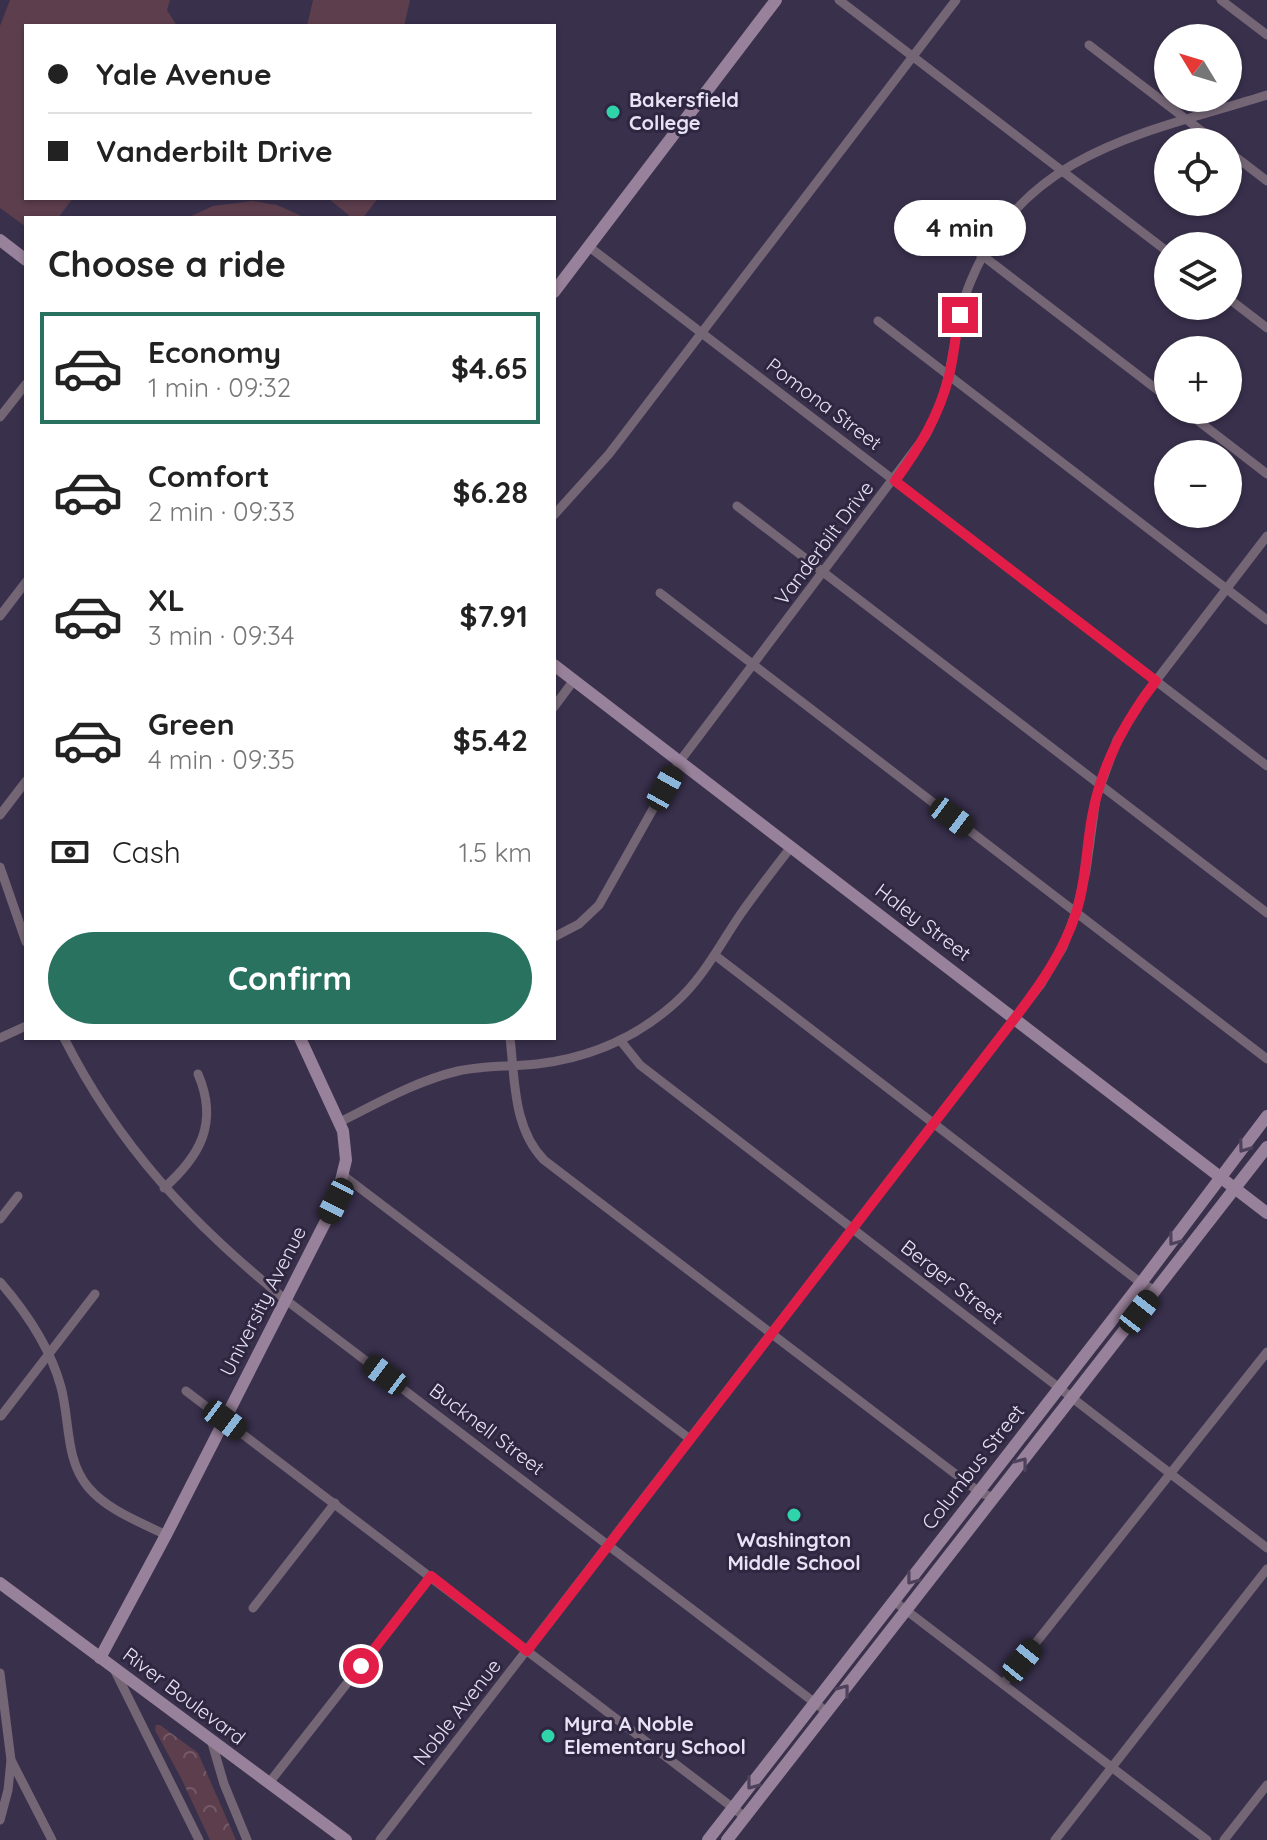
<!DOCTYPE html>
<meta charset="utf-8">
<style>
body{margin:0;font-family:Quicksand,sans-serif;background:#f6f6f6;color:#222;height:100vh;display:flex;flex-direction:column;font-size:30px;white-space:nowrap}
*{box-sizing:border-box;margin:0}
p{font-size:26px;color:#767676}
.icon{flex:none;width:44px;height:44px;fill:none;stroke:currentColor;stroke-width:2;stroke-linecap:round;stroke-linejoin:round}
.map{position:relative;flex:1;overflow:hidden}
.side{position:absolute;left:24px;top:216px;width:532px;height:824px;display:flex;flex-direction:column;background:#fff;border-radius:0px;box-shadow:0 2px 6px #0004}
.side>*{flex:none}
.top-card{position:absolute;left:24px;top:24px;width:532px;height:176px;border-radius:0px;box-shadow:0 2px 6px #0004;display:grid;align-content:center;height:176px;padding:0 24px;background:#fff}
.needle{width:52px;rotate:308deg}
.tools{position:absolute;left:1154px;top:24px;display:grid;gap:16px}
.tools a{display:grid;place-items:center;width:88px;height:88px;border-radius:50%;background:#fff;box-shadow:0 2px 6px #0004;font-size:40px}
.end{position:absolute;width:36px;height:36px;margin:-18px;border:10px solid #e11d48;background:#fff;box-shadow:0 0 0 4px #fff}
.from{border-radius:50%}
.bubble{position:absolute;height:56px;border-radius:28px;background:#fff;box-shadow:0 2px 6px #0004;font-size:26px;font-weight:700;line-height:56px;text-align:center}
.car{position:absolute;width:24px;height:48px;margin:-24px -12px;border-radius:10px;box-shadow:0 0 6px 2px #0007;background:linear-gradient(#222 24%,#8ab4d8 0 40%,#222 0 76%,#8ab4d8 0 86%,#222 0)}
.top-card b{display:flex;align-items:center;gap:28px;height:76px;font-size:30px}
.top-card b+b{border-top:2px solid #e0e0e0}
.top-card i{width:20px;height:20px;background:#222}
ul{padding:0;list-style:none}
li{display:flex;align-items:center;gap:24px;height:112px;margin:0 16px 12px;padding:0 8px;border:4px solid transparent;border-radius:0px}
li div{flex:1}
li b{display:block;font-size:30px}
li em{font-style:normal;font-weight:700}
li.selected{border-color:#28725f}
li>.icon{width:72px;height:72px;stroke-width:1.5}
h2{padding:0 24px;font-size:36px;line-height:96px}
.pay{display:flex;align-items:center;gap:20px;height:88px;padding:0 24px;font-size:30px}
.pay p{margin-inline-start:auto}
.button{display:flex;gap:16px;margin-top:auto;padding:16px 24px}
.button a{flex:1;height:92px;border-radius:48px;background:#28725f;color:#fff;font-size:32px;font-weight:700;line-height:92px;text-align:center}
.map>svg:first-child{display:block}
.park{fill:url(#park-crowns)}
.pitch{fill:#5d3e4d}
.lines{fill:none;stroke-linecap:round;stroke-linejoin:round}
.street{stroke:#756676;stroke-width:9}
.secondary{stroke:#98819a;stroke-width:12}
.oneway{stroke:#4e415c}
.route{stroke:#e11d48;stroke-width:10}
.poi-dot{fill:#30d4aa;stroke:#2f2641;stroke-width:3}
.labels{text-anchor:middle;stroke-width:6;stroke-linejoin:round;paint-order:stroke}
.poi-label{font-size:20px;font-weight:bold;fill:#e7e2f4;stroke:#2f2641;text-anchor:start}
.street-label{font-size:20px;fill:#e7e2f4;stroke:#2f2641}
</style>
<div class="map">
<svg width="1267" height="1840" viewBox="0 0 1267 1840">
<defs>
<pattern id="park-crowns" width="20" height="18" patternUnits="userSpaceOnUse" patternTransform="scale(2)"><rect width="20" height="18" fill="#5d3e4d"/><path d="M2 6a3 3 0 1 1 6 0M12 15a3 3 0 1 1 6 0" fill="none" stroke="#745a67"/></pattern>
</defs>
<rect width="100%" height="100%" fill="#39304c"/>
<path class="park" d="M156,1725H160L198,1753L236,1840H210L181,1778L155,1730Z"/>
<g class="pitch">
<path d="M10,0H170L167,10L177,26H26V198H73L58,218H26V227L0,208V26Z"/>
<path d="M313,0H410L404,26H307Z"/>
<path d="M328,198H378L363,218H352Z"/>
<path d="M253,201L277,205L306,218H187L213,206Z"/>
</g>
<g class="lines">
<g class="street">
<path d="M839,0L1168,252"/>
<path d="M1221,0L1267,35"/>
<path d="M1089,45L1216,142"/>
<path d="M1228,151L1267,181"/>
<path d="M948,229L1168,398"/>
<path d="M588,246L1267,766"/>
<path d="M1228,298L1267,328"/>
<path d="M878,321L1267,620"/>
<path d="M1184,410L1267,474"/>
<path d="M0,417L26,384"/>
<path d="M737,506L1267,913"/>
<path d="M554,515L609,454L956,0"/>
<path d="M660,593L1267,1059"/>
<path d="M0,616L26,582"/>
<path d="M554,707L574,680"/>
<path d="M0,815L26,781"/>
<path d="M0,867L26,942"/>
<path d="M554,937L579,924L599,905L680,761L926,435C936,415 945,394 949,372C956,342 958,312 970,283C1023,151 1146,133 1267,95"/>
<path d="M716,956L1141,1283L1156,1291"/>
<path d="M0,1038L26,1026"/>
<path d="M64,1038C119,1147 192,1224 286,1300L827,1712"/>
<path d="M510,1038C515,1080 513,1128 544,1160L979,1492L994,1498"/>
<path d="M620,1040L640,1065L1267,1548"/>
<path d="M340,1122C378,1103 416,1081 458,1071C484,1065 510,1067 537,1064C588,1058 636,1038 675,1003C703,978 719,946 740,915C756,892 774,869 791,847"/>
<path d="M344,1176L690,1439"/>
<path d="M164,1188C200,1156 219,1123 198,1074"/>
<path d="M0,1219L18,1196"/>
<path d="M0,1282C27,1313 50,1347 61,1387C70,1420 65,1460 88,1487C107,1510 140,1522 166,1535"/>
<path d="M186,1391L745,1817"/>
<path d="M1,1416L95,1294"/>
<path d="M894,1601L1207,1840"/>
<path d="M253,1608L335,1503"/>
<path d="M115,1671L199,1840"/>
<path d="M0,1673L11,1760L52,1840"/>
<path d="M1003,1684L1267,1352"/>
<path d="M212,1743L224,1784L247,1840"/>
<path d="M269,1783L431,1576"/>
<path d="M0,1820L8,1790L11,1760"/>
<path d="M380,1840L1041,984L1063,947L1076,912L1086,871L1096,798L1117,740L1145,695L1267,536"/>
<path d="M1055,1840L1267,1569"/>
<path d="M1224,1840L1267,1785"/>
</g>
<g class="secondary">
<path d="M0,240L26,260"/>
<path d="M554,292L776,0"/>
<path d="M554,665L1267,1213"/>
<path d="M0,1583L346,1840"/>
<path d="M100,1658L166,1535L336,1201L346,1160L343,1131L300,1038"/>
<path d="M708,1840L1141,1283L1267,1116"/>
<path d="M727,1840L1267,1147"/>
</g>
</g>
<defs><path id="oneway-chevron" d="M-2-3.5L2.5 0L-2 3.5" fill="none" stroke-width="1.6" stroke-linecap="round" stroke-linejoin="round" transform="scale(2)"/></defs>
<g class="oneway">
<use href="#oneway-chevron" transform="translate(1244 1147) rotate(126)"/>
<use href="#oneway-chevron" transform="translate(1174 1240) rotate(127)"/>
<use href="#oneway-chevron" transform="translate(1022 1463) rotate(-52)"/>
<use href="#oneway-chevron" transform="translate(912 1579) rotate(128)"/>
<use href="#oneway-chevron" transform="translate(844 1690) rotate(-52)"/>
<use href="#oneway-chevron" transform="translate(752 1784) rotate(128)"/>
</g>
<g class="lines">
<path class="route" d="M361,1666L431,1576L527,1651L1015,1018C1040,985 1063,953 1076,913C1086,882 1086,850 1092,817C1101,766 1124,722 1156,681L895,481C919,448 939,416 949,376C954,356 955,335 960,315"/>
</g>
<g class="poi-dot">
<circle cx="613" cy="112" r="8"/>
<circle cx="794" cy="1515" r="8"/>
<circle cx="548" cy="1736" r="8"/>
</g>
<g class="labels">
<g class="poi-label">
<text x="629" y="107">Bakersfield<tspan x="629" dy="23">College</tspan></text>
<text x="794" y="1547" text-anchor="middle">Washington<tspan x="794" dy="23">Middle School</tspan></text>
<text x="564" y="1731">Myra A Noble<tspan x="564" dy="23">Elementary School</tspan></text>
</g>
<g class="street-label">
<text transform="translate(824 404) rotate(37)" y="7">Pomona Street</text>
<text transform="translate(824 543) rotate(-53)" y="7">Vanderbilt Drive</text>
<text transform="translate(923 922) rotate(37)" y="7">Haley Street</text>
<text transform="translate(952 1282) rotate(38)" y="7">Berger Street</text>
<text transform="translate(263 1301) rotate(-63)" y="7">University Avenue</text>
<text transform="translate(487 1429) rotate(37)" y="7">Bucknell Street</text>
<text transform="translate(973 1467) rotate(-52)" y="7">Columbus Street</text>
<text transform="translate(184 1696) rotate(37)" y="7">River Boulevard</text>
<text transform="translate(457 1712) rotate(-52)" y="7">Noble Avenue</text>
</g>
</g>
</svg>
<div class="tools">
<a><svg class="needle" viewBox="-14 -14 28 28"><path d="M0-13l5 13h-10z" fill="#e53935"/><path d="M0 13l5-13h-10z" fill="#767676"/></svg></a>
<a><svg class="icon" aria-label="locate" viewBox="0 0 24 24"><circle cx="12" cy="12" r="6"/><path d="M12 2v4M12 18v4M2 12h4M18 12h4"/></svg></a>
<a><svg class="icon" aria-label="layers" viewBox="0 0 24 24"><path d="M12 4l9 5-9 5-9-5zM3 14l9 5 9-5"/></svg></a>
<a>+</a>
<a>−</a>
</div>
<i class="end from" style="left:361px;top:1666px"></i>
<i class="end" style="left:960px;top:315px"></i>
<div class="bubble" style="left:894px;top:200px;width:132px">4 min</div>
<i class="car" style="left:665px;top:788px;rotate:29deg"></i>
<i class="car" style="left:952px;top:817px;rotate:127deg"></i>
<i class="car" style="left:336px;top:1201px;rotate:207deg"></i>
<i class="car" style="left:1139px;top:1312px;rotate:38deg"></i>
<i class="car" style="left:385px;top:1375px;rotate:307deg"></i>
<i class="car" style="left:225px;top:1420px;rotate:127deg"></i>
<i class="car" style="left:1022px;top:1661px;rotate:39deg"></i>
<div class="top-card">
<b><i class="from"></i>Yale Avenue</b>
<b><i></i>Vanderbilt Drive</b>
</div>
<section class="side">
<h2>Choose a ride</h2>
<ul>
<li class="selected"><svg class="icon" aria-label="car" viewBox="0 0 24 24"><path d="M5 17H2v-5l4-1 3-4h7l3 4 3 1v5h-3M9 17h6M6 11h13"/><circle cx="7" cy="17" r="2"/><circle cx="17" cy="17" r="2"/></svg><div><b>Economy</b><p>1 min · 09:32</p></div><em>$4.65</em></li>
<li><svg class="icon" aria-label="car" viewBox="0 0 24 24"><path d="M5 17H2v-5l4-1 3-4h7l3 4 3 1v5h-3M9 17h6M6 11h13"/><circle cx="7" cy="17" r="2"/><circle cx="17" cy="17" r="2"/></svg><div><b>Comfort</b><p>2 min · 09:33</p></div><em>$6.28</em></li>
<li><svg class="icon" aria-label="car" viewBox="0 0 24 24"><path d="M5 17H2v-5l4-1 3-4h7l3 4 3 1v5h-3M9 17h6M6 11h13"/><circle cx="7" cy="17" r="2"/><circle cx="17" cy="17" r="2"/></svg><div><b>XL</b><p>3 min · 09:34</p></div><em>$7.91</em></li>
<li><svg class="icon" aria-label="car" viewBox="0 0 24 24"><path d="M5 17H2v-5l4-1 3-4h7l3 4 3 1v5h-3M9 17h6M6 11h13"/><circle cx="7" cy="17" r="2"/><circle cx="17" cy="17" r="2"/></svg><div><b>Green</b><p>4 min · 09:35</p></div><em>$5.42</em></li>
</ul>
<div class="pay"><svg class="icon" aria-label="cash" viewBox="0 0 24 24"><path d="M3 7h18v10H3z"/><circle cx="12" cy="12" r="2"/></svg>Cash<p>1.5 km</p></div>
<div class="button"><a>Confirm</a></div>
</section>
</div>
